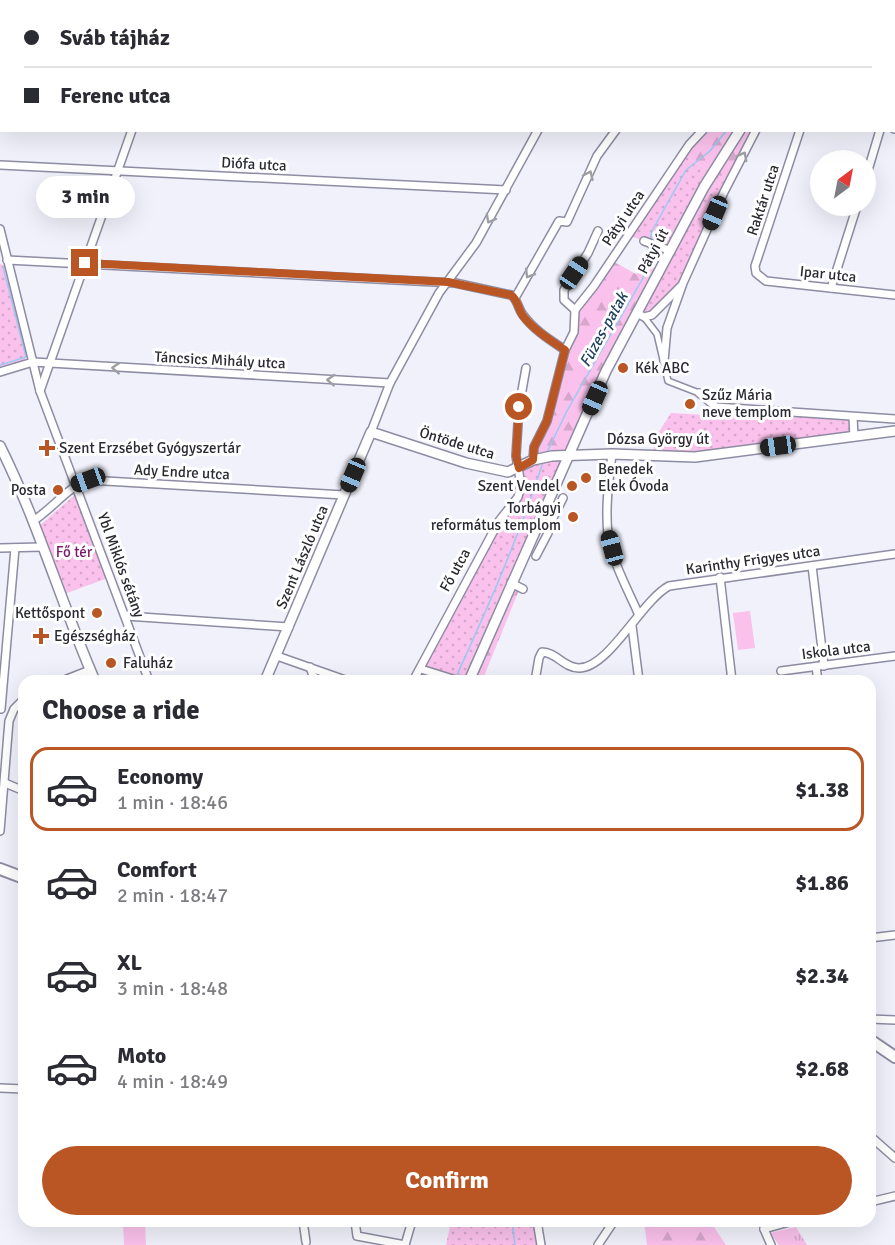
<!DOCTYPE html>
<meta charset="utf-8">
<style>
body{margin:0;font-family:Signika,sans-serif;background:#f7f7f7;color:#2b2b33;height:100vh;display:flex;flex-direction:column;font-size:22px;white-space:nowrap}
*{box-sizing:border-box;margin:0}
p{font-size:20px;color:#7c7c81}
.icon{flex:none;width:33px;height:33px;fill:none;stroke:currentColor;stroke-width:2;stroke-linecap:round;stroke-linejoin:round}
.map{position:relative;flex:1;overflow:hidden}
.drawer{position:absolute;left:18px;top:675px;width:858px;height:552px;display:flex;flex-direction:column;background:#fff;border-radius:18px;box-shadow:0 6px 24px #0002}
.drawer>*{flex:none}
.banner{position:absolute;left:0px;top:0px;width:896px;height:132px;box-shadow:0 6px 24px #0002;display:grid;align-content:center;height:132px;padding:0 24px;background:#fff}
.needle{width:39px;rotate:32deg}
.controls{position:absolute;left:810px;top:150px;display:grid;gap:12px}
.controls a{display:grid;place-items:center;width:66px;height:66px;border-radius:50%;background:#fff;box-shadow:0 6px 24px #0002;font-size:30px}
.end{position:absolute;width:27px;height:27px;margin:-14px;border:8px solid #ba5524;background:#fff;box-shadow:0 0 0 3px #fff}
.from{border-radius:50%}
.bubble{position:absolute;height:42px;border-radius:21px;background:#fff;box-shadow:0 6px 24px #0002;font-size:20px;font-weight:700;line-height:42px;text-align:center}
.car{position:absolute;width:18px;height:36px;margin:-18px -9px;border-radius:8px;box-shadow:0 0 4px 2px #0007;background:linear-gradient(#222 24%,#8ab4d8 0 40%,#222 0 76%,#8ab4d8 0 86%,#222 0)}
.banner b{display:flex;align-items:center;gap:21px;height:57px;font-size:22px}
.banner b+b{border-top:2px solid #e1e1e2}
.banner i{width:15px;height:15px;background:#2b2b33}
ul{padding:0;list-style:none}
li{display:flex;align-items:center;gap:18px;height:84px;margin:0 12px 9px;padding:0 12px;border:3px solid transparent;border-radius:18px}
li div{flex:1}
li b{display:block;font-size:22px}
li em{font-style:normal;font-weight:700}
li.active{border-color:#ba5524}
li>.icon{width:54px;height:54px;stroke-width:1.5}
h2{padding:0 24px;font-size:27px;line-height:72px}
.action{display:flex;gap:12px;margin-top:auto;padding:12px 24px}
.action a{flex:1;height:69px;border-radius:36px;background:#ba5524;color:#fff;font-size:24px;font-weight:700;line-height:69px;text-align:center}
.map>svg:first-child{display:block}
.grass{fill:url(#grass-tufts)}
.forest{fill:url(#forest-firs)}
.park{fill:url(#park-dots)}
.pitch{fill:#fac1ec}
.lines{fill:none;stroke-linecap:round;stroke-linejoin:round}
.stream{stroke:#98caf2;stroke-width:1.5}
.pedestrian-casing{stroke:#8d8ca3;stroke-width:8}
.minor-casing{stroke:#8d8ca3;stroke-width:10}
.tertiary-casing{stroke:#8d8ca3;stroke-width:12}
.secondary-casing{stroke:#8d8ca3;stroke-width:14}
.pedestrian{stroke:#fff;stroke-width:5}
.minor{stroke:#fff;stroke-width:7}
.tertiary{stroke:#fff;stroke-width:9}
.secondary{stroke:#fff;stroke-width:10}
.oneway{stroke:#9f9fa3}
.route{stroke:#ba5524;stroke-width:8}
.poi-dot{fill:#ba5524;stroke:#fff;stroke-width:2}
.labels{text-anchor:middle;stroke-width:6;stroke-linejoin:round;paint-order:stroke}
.street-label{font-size:15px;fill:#2a2a33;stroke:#fff}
.poi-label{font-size:15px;fill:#2a2a33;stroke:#fff;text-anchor:start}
.park-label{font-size:15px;fill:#7a1a6d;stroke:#fff}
.water-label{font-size:16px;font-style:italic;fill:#1c415c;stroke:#fff}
</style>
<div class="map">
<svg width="895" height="1245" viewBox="0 0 895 1245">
<defs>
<pattern id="grass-tufts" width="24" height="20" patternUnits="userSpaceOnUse" patternTransform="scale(1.5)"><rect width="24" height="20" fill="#fac1ec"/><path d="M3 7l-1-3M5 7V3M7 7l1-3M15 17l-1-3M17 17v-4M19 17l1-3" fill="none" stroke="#d6a6cb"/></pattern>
<pattern id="forest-firs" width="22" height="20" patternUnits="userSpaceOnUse" patternTransform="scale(1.5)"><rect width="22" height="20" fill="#fac1ec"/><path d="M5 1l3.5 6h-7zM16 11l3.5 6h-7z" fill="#d6a6cb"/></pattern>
<pattern id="park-dots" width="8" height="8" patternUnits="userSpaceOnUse" patternTransform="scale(1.5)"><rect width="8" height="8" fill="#fac1ec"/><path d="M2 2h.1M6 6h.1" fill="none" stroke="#d6a6cb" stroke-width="1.8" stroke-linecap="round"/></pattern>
</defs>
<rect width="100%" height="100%" fill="#f1f1fb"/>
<g class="grass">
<path d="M123,1221H145L146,1245H124Z"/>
<path d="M796,1227L807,1245H779L770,1233Z"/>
</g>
<g class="forest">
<path d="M703,131H756L729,182L683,155Z"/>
<path d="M614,262L636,274L657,266L565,454L533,455L579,312Z"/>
<path d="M512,587L519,590L482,681H471Z"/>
<path d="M644,1221H710L726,1245H647Z"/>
</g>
<g class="park">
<path d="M683,155L729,182L689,273L652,315L637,313L671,251L628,235Z"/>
<path d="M0,264L6,266L28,354L23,362L0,369Z"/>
<path d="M759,410L853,417L854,437L695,457L653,456L655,438L671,413L759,418Z"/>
<path d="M569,454L475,655L466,681H412L500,521L518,497L519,468Z"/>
<path d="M76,494L108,578L64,594L39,526Z"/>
<path d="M451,1221H537L538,1245H446Z"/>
</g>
<path class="pitch" d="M750,611L755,648L738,650L733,613Z"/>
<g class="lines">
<g class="stream">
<path d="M772,0V2"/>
<path d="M650,241L652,231L686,170L710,151L727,130"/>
<path d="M0,365L26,357L3,267"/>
<path d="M547,452L568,409L643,278L649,246"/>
<path d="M456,677C488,607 519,537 543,462"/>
<path d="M512,1221L515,1245"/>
</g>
<defs>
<path id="pedestrian" d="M644,317L657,334L668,381L699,393"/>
<g id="minor">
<path d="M178,2V0"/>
<path d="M615,2V0"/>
<path d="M0,10H2"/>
<path d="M0,96H2"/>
<path d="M894,129H895"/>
<path d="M800,130L755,266L756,273L766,281L895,295"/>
<path d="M0,165L506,190"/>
<path d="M866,177L880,130"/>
<path d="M0,229L40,391L149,681"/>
<path d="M644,241L671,251"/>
<path d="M7,260L455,283L511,295C518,300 518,309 523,315C534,330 550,340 565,350"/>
<path d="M831,288L857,206"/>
<path d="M515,298L559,221L567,222L597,156L616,130"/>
<path d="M575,310L564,300V290L588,253L598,231"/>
<path d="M637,313L644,317L652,315L682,285"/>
<path d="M664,361L667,328L683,283L724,192L756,130"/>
<path d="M0,372L33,362L390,383"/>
<path d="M40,391L132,130"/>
<path d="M699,393L716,407L895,419"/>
<path d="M853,417L854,437"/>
<path d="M371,432L390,383L439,293L476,243L538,130"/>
<path d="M612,454C609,480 605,508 608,534C612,561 627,588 638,613"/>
<path d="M533,460L534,447L547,421L565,350L574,332L575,310L594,286L689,145L703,130"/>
<path d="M543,514L553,518L563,498"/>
<path d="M33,521C52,509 68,487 88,480L344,495"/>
<path d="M0,548L42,547"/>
<path d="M536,556L548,533"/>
<path d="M812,566L824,666"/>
<path d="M720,577L732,681"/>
<path d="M511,583L523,589"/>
<path d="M126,616L289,627"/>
<path d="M632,626L639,681"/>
<path d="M277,656L348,681"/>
<path d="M310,667L313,676L320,681"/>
<path d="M816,667L818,681"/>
<path d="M421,669L459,681"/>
<path d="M781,671L895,656"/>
<path d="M62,681L90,670"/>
<path d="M413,681L499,521L518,497L521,485L516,456L519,407L526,368"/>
<path d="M535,681L539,658L542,652C556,652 564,668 579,668C609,668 641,601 669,586L895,554"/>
<path d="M1,709L15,548"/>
<path d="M5,783L24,791"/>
<path d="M0,831L9,721L14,709L24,699"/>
<path d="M870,938L895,935"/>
<path d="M870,1019L895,1020"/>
<path d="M0,1088L24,1089"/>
<path d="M870,1136L895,1158"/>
<path d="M870,1202L895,1196"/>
<path d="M303,1221L306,1242"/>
<path d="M355,1221L357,1236L405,1245"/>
<path d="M537,1221L541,1245"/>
<path d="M766,1221L764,1229L771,1245"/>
<path d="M764,1229L793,1221"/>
<path d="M405,1245L412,1221"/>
<path d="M598,1245L614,1221"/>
</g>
<g id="tertiary">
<path d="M803,2V0"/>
<path d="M0,446C38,522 61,603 95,681"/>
<path d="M265,681L371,432L466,463L508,472L533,460L552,456L612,454L695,457L895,431"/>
<path d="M469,681L606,371L704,187L740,130"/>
</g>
<g id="secondary">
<path d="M0,869L24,878"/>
<path d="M870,1040L895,1057"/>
</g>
</defs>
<use href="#pedestrian" class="pedestrian-casing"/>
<use href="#minor" class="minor-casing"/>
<use href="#tertiary" class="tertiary-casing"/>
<use href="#secondary" class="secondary-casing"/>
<use href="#pedestrian" class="pedestrian"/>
<use href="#minor" class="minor"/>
<use href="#tertiary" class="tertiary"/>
<use href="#secondary" class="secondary"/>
</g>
<defs><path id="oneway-chevron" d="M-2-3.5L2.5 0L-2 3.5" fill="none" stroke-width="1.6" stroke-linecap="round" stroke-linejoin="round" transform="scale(1.5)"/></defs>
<g class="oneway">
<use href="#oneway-chevron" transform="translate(743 156) rotate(-62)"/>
<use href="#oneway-chevron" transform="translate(589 175) rotate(-65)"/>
<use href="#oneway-chevron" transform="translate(490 219) rotate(119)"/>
<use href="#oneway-chevron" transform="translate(529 274) rotate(121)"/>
<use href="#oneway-chevron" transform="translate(116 368) rotate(-177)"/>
<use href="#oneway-chevron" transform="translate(331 380) rotate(-177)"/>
</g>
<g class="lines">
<path class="route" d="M85,263L448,282L511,295C518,300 518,309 523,316C534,330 550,340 565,350L547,421L534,447L533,460L519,468L516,456L519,407"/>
</g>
<g class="poi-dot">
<circle cx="623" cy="368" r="6"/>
<circle cx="690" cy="404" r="6"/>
<path d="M44 439h6v6h6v6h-6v6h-6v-6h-6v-6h6z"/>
<circle cx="586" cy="478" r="6"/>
<circle cx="572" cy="486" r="6"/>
<circle cx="58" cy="490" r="6"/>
<circle cx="573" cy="517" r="6"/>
<circle cx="97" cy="613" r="6"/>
<path d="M38 627h6v6h6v6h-6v6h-6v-6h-6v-6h6z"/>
<circle cx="111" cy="663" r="6"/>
</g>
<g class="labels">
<g class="street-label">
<text transform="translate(254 164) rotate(3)" y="5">Diófa utca</text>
<text transform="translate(763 200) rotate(-72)" y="5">Raktár utca</text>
<text transform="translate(623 218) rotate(-56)" y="5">Pátyi utca</text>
<text transform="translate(653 251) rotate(-62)" y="5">Pátyi út</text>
<text transform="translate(828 274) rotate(6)" y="5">Ipar utca</text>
<text transform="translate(220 360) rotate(3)" y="5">Táncsics Mihály utca</text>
<text x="658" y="444">Dózsa György út</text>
<text transform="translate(457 443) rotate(17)" y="5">Öntöde utca</text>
<text transform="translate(182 472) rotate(3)" y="5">Ady Endre utca</text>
<text transform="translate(302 557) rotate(-67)" y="5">Szent László utca</text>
<text transform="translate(753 560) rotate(-8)" y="5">Karinthy Frigyes utca</text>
<text transform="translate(121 565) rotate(70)" y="5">Ybl Miklós sétány</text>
<text transform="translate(455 570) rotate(-61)" y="5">Fő utca</text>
<text transform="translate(836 650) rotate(-7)" y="5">Iskola utca</text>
</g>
<g class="poi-label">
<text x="635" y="373">Kék ABC</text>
<text x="702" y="400">Szűz Mária<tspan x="702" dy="17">neve templom</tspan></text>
<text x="59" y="453">Szent Erzsébet Gyógyszertár</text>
<text x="598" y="474">Benedek<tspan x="598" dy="17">Elek Óvoda</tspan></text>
<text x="560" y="491" text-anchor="end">Szent Vendel</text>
<text x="46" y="495" text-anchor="end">Posta</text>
<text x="561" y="513" text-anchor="end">Torbágyi<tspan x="561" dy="17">református templom</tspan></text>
<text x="85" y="618" text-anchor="end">Kettőspont</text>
<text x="54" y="641">Egészségház</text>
<text x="123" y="668">Faluház</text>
</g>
<g class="park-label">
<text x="74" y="557">Fő tér</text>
</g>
<g class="water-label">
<text transform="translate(603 329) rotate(-61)" y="6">Füzes-patak</text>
</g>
</g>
</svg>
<div class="controls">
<a><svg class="needle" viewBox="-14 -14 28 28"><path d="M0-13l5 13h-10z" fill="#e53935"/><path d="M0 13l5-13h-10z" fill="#7c7c81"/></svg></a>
</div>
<i class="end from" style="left:519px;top:407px"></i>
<i class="end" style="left:85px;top:263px"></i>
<div class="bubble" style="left:36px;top:176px;width:99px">3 min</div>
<i class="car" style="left:715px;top:213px;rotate:203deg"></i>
<i class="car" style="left:574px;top:273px;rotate:34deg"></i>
<i class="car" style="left:595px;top:398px;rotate:204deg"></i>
<i class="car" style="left:778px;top:446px;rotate:262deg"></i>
<i class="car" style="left:353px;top:475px;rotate:203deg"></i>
<i class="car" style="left:88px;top:480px;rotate:250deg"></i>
<i class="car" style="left:612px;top:548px;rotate:345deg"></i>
<div class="banner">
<b><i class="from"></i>Sváb tájház</b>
<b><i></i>Ferenc utca</b>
</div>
<section class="drawer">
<h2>Choose a ride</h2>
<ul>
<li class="active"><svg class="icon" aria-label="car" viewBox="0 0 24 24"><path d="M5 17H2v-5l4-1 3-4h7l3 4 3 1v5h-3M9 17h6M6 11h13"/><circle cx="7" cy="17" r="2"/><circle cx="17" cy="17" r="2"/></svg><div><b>Economy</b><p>1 min · 18:46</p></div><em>$1.38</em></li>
<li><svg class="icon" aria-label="car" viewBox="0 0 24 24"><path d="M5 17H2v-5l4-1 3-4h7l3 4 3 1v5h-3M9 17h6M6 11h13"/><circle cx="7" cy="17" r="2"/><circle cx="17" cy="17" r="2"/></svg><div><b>Comfort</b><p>2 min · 18:47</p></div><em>$1.86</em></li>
<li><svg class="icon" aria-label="car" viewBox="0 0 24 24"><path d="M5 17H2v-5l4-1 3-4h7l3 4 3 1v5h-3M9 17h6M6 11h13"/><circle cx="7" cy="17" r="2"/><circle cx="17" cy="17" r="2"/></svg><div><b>XL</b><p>3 min · 18:48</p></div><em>$2.34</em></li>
<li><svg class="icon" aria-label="car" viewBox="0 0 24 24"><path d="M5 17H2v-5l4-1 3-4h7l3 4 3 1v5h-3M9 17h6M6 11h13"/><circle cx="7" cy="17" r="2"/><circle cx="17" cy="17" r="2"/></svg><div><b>Moto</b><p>4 min · 18:49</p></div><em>$2.68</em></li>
</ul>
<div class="action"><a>Confirm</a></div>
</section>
</div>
